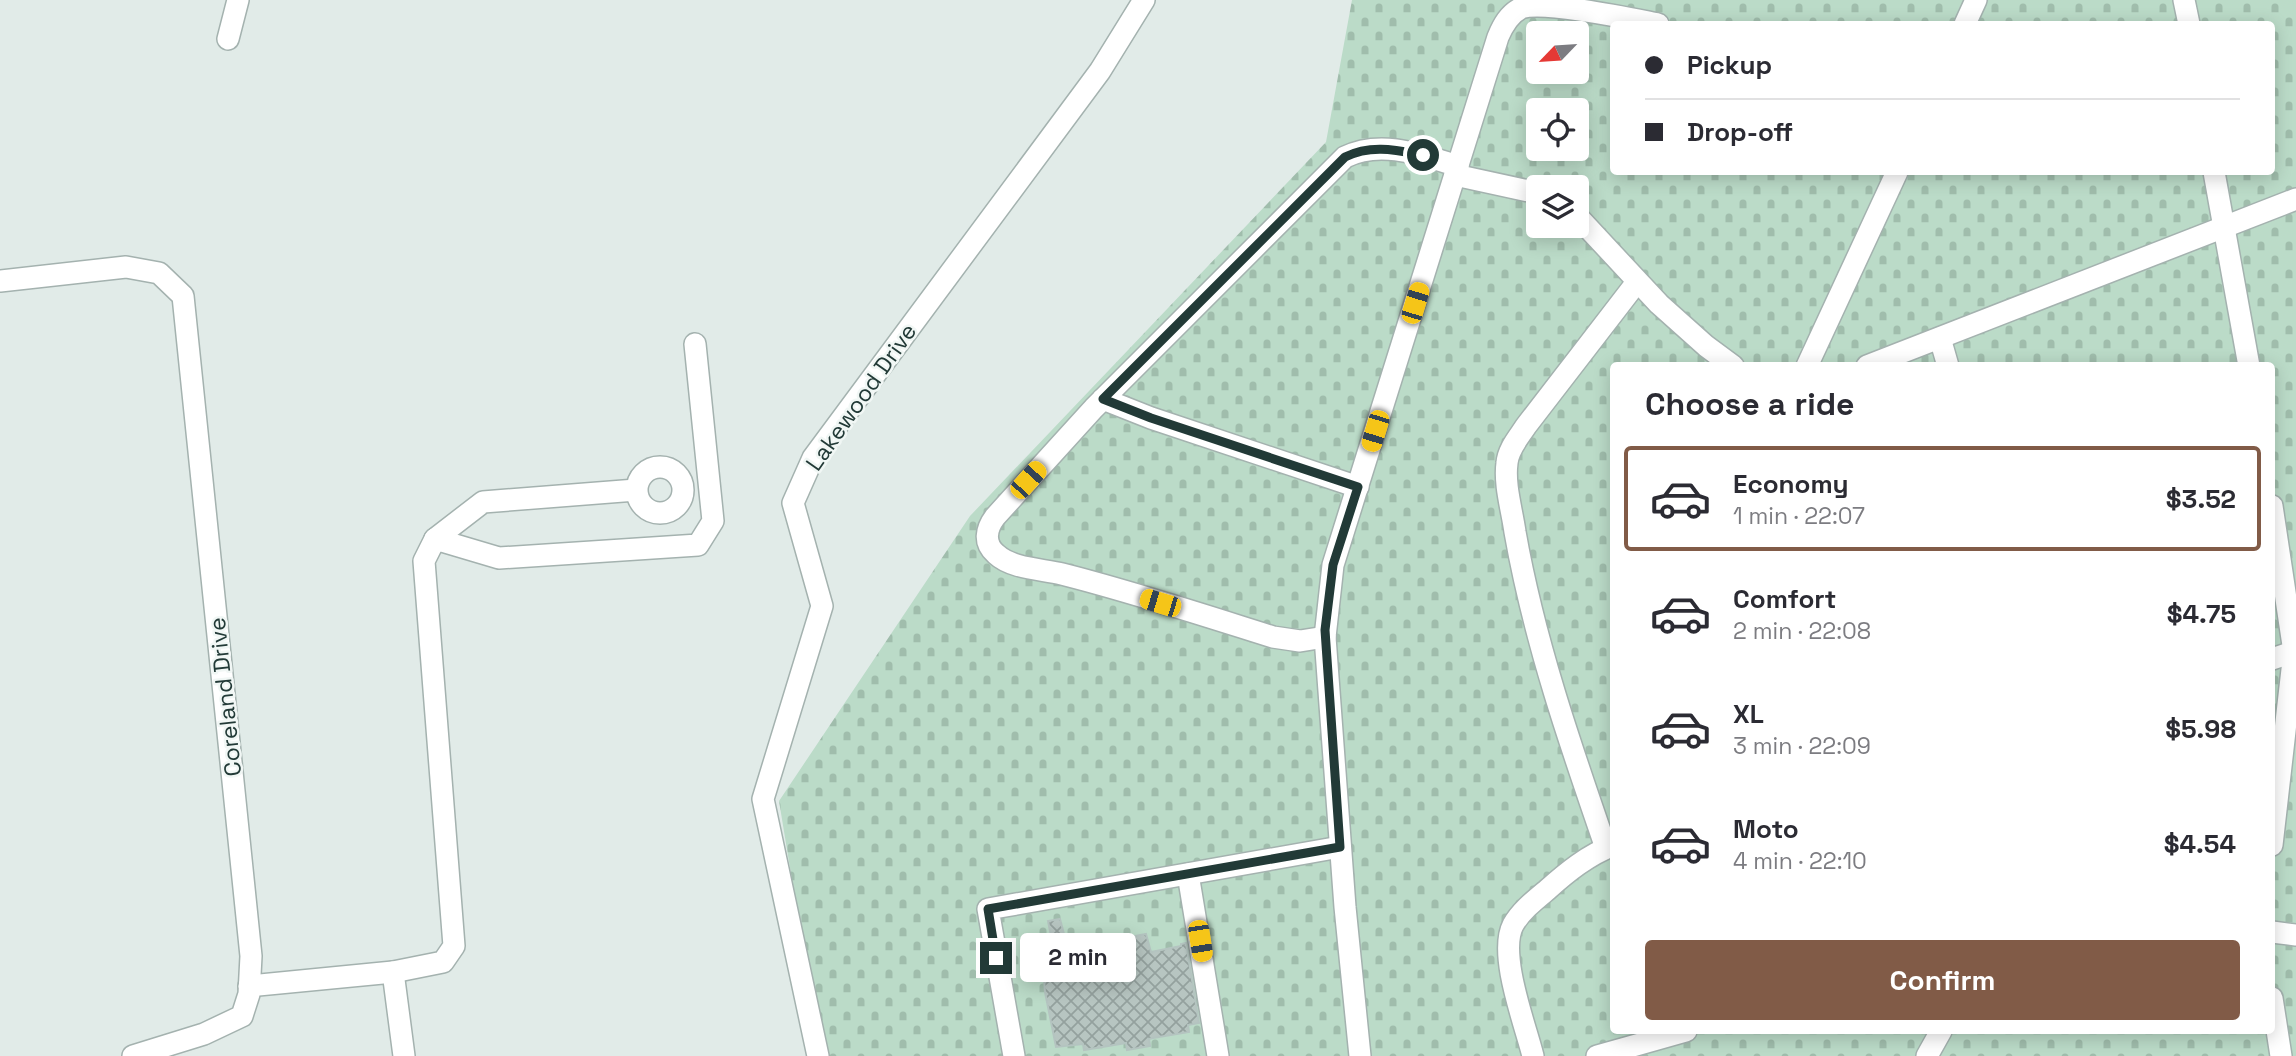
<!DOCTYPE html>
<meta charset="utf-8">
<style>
body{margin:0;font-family:"Space Grotesk",sans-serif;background:#f2f2f3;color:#2b2b33;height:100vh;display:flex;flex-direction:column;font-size:26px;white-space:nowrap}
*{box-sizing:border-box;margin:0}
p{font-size:23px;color:#7c7c81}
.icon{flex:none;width:38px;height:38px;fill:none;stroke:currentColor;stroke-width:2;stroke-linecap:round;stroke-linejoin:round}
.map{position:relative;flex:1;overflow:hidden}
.side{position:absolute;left:1610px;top:362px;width:665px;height:672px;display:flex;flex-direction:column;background:#fff;border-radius:7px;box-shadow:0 4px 18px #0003}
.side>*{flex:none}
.top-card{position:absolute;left:1610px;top:21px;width:665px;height:154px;border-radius:7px;box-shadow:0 4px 18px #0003;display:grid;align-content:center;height:154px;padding:0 35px;background:#fff}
.needle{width:46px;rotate:245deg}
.tools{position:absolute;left:1526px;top:21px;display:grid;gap:14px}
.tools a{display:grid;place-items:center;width:63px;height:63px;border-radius:7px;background:#fff;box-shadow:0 4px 18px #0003;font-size:35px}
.end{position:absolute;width:32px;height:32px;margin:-16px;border:9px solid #223a37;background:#fff;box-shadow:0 0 0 4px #fff}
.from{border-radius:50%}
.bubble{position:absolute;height:49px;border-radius:7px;background:#fff;box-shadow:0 4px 18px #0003;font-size:23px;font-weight:700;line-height:49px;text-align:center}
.car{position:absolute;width:21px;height:42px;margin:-21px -10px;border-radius:9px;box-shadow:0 0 5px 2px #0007;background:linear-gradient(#f5c518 24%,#345 0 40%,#f5c518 0 76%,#345 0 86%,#f5c518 0)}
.top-card b{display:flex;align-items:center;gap:24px;height:66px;font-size:26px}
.top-card b+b{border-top:2px solid #e1e1e2}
.top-card i{width:18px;height:18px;background:#2b2b33}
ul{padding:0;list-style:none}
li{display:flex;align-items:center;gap:21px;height:105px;margin:0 14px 10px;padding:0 21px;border:4px solid transparent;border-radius:7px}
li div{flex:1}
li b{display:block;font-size:26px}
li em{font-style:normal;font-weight:700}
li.current{border-color:#815b47}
li>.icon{width:63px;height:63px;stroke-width:1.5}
h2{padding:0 35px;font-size:32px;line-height:84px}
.action{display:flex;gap:14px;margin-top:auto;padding:14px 35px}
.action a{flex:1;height:80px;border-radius:7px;background:#815b47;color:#fff;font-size:28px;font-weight:700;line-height:80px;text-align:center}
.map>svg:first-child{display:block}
.cemetery{fill:url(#cemetery-stones);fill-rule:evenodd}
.building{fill:url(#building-cross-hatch);stroke:#b4c4c0;stroke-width:2}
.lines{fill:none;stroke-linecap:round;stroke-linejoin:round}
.minor-casing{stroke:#a4b2af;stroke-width:24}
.minor{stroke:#fff;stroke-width:21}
.route{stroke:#223a37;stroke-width:9}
.labels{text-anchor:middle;stroke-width:5;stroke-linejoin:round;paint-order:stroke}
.street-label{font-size:23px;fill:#223a37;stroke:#f1f7f5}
</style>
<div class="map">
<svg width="2296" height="1056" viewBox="0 0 2296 1056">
<defs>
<pattern id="cemetery-stones" width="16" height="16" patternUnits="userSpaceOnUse" patternTransform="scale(1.75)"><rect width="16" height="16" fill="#bbdbc8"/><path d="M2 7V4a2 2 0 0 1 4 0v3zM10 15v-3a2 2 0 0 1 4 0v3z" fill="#a0bdac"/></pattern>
<pattern id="building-cross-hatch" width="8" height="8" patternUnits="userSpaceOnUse" patternTransform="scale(1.75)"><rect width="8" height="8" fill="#b7c5c1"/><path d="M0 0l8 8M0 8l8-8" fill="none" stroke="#94a19e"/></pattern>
</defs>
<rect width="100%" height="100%" fill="#e1ebe8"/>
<path class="cemetery" d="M1352,0H2296V1056H821L779,801L970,516L1326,142ZM1614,24H2272V172H1614ZM1538,33H1577V72H1538ZM1538,110H1577V149H1538ZM1538,187H1577V226H1538ZM1614,366H2272V1031H1614Z"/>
<path class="building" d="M1060,919L1068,949L1146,934L1151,952L1181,946V944L1186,943L1199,1023L1188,1025L1189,1032L1153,1038L1149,1039L1150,1046L1127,1050L1126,1043L1084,1050L1083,1044L1056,1047L1045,992L1042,953L1054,951L1048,921Z"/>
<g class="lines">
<defs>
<g id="minor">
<path d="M2184,0L2189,24"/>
<path d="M1965,24L1976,0"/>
<path d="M228,39L238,0"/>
<path d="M2214,172C2225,236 2237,301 2249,366"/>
<path d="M1455,175L1538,193"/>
<path d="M1577,216L1659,304L1706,346L1733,366"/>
<path d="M0,281L126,267L159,273L183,296L251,956L249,994L242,1016L204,1034L133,1056"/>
<path d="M1940,338L1948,366"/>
<path d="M1807,366L1897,172"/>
<path d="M1867,366L2296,199"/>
<path d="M1103,399L1151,418L1358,487"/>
<circle cx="660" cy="490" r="23"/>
<path d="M2272,506L2294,652L2272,845"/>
<path d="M435,539L483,502L636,490"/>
<path d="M1325,637L1300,641L1273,637C1203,615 1133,592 1062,574C1042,569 1012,569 996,554C983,543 986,529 995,517L1094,408L1345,157C1381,139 1422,155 1458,166"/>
<path d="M2272,659L2296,651"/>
<path d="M1606,848C1570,744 1534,640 1515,532C1512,510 1504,485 1507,463C1508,449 1519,437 1526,426L1637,282"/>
<path d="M1188,874L1218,1056"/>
<path d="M2272,932L2296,935"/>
<path d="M393,972L443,962L454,946L424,561L435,539L499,558L698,545L713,521L695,344"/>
<path d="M249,986L393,972L404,1056"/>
<path d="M2272,998L2281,1056"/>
<path d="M818,1056L763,799L822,606L793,503L813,458L1100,71L1144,0"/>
<path d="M1014,1056L988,909L1340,847"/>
<path d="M1360,1056L1345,907L1325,637L1333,565L1498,37C1503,25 1509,14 1521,8C1543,0 1632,19 1658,24"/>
<path d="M1533,1056C1525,1024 1498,954 1513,925C1521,911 1535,900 1547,890C1567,872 1588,855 1614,845"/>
<path d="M1597,1056L1686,1031"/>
<path d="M1927,1056L1941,1031"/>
</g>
</defs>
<use href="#minor" class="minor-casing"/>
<use href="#minor" class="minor"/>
</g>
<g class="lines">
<path class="route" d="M996,958L988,909L1340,847L1325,630L1333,565L1358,487L1151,418L1103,399L1345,157C1371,144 1396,150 1423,155"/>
</g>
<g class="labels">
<g class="street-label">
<text transform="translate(861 397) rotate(-55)" y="8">Lakewood Drive</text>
<text transform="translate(225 697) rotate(-96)" y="8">Coreland Drive</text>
</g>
</g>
</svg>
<div class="tools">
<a><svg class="needle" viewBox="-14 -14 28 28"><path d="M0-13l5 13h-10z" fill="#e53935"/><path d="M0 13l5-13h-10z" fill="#7c7c81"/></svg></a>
<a><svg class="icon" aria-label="locate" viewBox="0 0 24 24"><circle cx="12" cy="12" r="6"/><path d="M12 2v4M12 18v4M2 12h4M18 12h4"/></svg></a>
<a><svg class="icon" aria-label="layers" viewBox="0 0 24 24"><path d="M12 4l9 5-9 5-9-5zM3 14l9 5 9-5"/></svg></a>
</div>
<i class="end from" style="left:1423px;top:155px"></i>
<i class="end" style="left:996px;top:958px"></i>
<div class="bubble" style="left:1020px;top:933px;width:116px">2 min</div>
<i class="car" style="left:1415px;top:303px;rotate:17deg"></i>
<i class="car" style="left:1375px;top:431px;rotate:197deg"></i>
<i class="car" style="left:1028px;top:480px;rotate:42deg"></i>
<i class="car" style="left:1160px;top:603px;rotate:287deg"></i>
<i class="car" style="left:1200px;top:941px;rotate:171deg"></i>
<div class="top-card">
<b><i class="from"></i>Pickup</b>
<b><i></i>Drop-off</b>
</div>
<section class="side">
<h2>Choose a ride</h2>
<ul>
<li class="current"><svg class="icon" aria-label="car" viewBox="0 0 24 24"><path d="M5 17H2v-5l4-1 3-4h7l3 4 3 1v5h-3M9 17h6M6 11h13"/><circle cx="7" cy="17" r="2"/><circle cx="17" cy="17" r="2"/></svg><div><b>Economy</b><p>1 min · 22:07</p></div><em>$3.52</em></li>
<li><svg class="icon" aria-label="car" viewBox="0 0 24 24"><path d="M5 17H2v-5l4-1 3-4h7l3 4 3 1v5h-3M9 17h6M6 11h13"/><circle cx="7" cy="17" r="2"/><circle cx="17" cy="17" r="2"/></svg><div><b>Comfort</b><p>2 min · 22:08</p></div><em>$4.75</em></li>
<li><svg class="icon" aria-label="car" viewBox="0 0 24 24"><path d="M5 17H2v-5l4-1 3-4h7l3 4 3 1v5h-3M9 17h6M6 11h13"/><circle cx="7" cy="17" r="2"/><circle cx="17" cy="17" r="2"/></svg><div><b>XL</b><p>3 min · 22:09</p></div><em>$5.98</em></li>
<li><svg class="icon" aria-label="car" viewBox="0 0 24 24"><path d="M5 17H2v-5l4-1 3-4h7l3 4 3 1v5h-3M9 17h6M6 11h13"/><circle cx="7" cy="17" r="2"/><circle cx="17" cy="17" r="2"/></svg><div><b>Moto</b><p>4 min · 22:10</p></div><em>$4.54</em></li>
</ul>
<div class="action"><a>Confirm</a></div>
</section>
</div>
